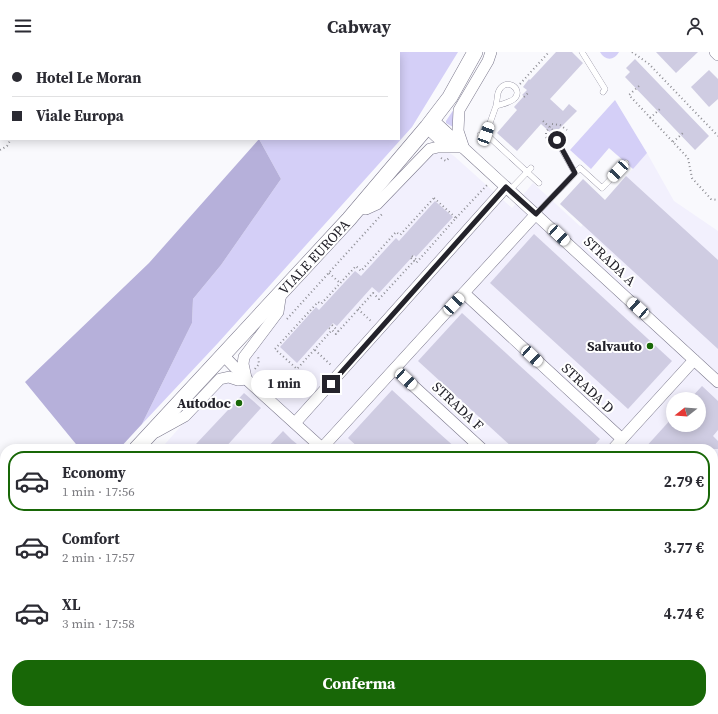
<!DOCTYPE html>
<html lang="it">
<meta charset="utf-8">
<style>
body{margin:0;font-family:"Source Serif 4",serif;background:#f2f2f3;color:#2b2b33;height:100vh;display:flex;flex-direction:column;font-size:15px;white-space:nowrap}
*{box-sizing:border-box;margin:0}
p{font-size:13px;color:#7c7c81}
.icon{flex:none;width:22px;height:22px;fill:none;stroke:currentColor;stroke-width:2;stroke-linecap:round;stroke-linejoin:round}
.map{position:relative;flex:1;overflow:hidden}
.panel{position:absolute;left:0px;top:392px;width:718px;height:270px;display:flex;flex-direction:column;background:#fff;border-radius:16px 16px 0 0;box-shadow:0 2px 10px #0003}
.panel>*{flex:none}
.guide{position:absolute;left:0px;top:0px;width:400px;height:88px;box-shadow:0 2px 10px #0003;display:grid;align-content:center;height:88px;padding:0 12px;background:#fff}
.needle{width:26px;rotate:253deg}
.buttons{position:absolute;left:666px;top:340px;display:grid;gap:8px}
.buttons a{display:grid;place-items:center;width:40px;height:40px;border-radius:50%;background:#fff;box-shadow:0 2px 10px #0003;font-size:20px}
.end{position:absolute;width:18px;height:18px;margin:-9px;border:5px solid #24232b;background:#fff;box-shadow:0 0 0 2px #fff}
.from{border-radius:50%}
.bubble{position:absolute;height:28px;border-radius:14px;background:#fff;box-shadow:0 2px 10px #0003;font-size:13px;font-weight:700;line-height:28px;text-align:center}
.car{position:absolute;width:12px;height:24px;margin:-12px -6px;border-radius:5px;box-shadow:0 0 3px 1px #0007;background:linear-gradient(#fff 24%,#345 0 40%,#fff 0 76%,#345 0 86%,#fff 0)}
.guide b{display:flex;align-items:center;gap:14px;height:38px;font-size:15px}
.guide b+b{border-top:1px solid #e1e1e2}
.guide i{width:10px;height:10px;background:#2b2b33}
ul{padding:7px 0 0;list-style:none}
li{display:flex;align-items:center;gap:12px;height:60px;margin:0 8px 6px;padding:0 4px;border:2px solid transparent;border-radius:16px}
li div{flex:1}
li b{display:block;font-size:15px}
li em{font-style:normal;font-weight:700}
li.on{border-color:#186707}
li>.icon{width:36px;height:36px;stroke-width:1.5}
.primary-button{display:flex;gap:8px;margin-top:auto;padding:8px 12px}
.primary-button a{flex:1;height:46px;border-radius:16px;background:#186707;color:#fff;font-size:16px;font-weight:700;line-height:46px;text-align:center}
header{display:flex;justify-content:space-between;align-items:center;height:52px;padding:0 12px;background:#fff;font-size:18px;font-weight:700}
.map>svg:first-child{display:block}
.built{fill:#f2f0fd;fill-rule:evenodd}
.green{fill:#d4cff7}
.forest{fill:#b6b0da}
.building{fill:#cfcce2}
.lines{fill:none;stroke-linecap:round;stroke-linejoin:round}
.lane-casing{stroke:#7b788c;stroke-width:6}
.street-casing{stroke:#7b788c;stroke-width:12}
.secondary-casing{stroke:#7b788c;stroke-width:16}
.path{stroke:#8d8d93;stroke-width:2;stroke-dasharray:1 3;stroke-linecap:butt}
.lane{stroke:#fff;stroke-width:5.5}
.street{stroke:#fff;stroke-width:11}
.secondary{stroke:#fff;stroke-width:15}
.route{stroke:#24232b;stroke-width:5}
.poi-dot{fill:#186707;stroke:#fff;stroke-width:1.5}
.labels{text-anchor:middle;stroke-width:4;stroke-linejoin:round;paint-order:stroke}
.street-label{font-size:14px;fill:#24232b;stroke:#fff}
.poi-label{font-size:14px;font-weight:bold;fill:#24232b;stroke:#fff;text-anchor:end}
</style>
<header><svg class="icon" aria-label="menu" viewBox="0 0 24 24"><path d="M4 6h16M4 12h16M4 18h16"/></svg>Cabway<svg class="icon" aria-label="person" viewBox="0 0 24 24"><circle cx="12" cy="8" r="4"/><path d="M4 21q1-7 8-7t8 7"/></svg></header>
<div class="map">
<svg width="718" height="662" viewBox="0 0 718 662">
<rect width="100%" height="100%" fill="#f9f9fd"/>
<g class="built">
<path d="M438,99L448,100L454,104L512,156L533,131L581,175L647,101L674,149L718,179V662H616L592,657H713V397H171L165,392L281,261L286,247L365,161L428,102ZM673,347H699V373H673Z"/>
<path d="M0,601L5,605V657H245L240,662H0Z"/>
</g>
<g class="green">
<path d="M288,0H458L412,75L218,291L142,372L192,271L193,247L221,213L281,127L259,87H399V1H286Z"/>
<path d="M600,0H619C614,9 605,9 600,0Z"/>
<path d="M615,48L647,101L633,117L609,96L591,117L570,98Z"/>
<path d="M454,57L453,75L446,71V69Z"/>
</g>
<g class="forest">
<path d="M259,87L281,127L221,213L193,247L192,271L142,372L119,397H80L25,330L149,211Z"/>
<path d="M5,561V605C0,600 0,573 1,567C1,565 4,562 5,561Z"/>
</g>
<g class="building">
<path d="M556,0H572L583,11L550,47L563,59L569,52L577,59L553,83L541,72L517,99L497,81L517,58L514,55L524,44L522,43L527,38L523,35L529,27L530,28Z"/>
<path d="M656,0H698L676,21Z"/>
<path d="M635,7L709,84L695,98L625,25L630,20L626,16Z"/>
<path d="M709,18L718,27V47L709,55L691,35Z"/>
<path d="M626,124L718,208V297L560,152L583,127L605,148Z"/>
<path d="M435,149L453,165L416,205L414,203L379,241L372,235L337,274L333,271L297,311L280,295L316,255L319,258L355,219L361,224L396,186L399,189Z"/>
<path d="M534,182L672,309L628,357L490,231Z"/>
<path d="M462,261L600,387L591,397H514L418,309Z"/>
<path d="M702,334L718,349V378L713,384L718,389V397H644L673,365V373H699V347H690Z"/>
<path d="M392,338L439,381L457,397H360L348,386Z"/>
<path d="M244,341L261,356L224,397H202L196,392Z"/>
<path d="M283,379L292,388L303,397H266Z"/>
</g>
<g class="lines">
<defs>
<g id="lane">
<path d="M582,0L605,37L603,40"/>
<path d="M486,82L496,54C502,52 509,51 514,47C525,37 504,23 498,41C497,45 497,50 496,54"/>
<path d="M486,82L539,131"/>
<path d="M480,83L486,82"/>
<path d="M557,89L575,121"/>
<path d="M510,138L531,116"/>
<path d="M536,162L580,116L602,136L626,111"/>
<path d="M0,608L5,613"/>
<path d="M51,657L57,662"/>
</g>
<g id="street">
<path d="M715,0L718,3"/>
<path d="M433,68L718,330"/>
<path d="M427,75C435,84 441,90 452,93"/>
<path d="M463,94L458,79L459,58L488,9L491,0"/>
<path d="M357,156L366,157L377,152L430,97L438,95H463"/>
<path d="M464,241L622,387"/>
<path d="M223,303L246,327L323,397"/>
<path d="M395,317L482,397"/>
<path d="M246,326L243,312L244,305L278,260L281,240"/>
<path d="M295,371L506,135"/>
<path d="M156,380L185,364L220,327L229,325L238,328L246,327"/>
<path d="M322,396L536,162"/>
<path d="M613,397L694,308"/>
<path d="M713,642L718,621"/>
<path d="M713,652L718,655"/>
<path d="M701,662L702,657"/>
</g>
<g id="secondary">
<path d="M136,397L349,167L427,75L450,45L475,0"/>
<path d="M0,545L5,540"/>
</g>
</defs>
<use href="#lane" class="lane-casing"/>
<use href="#street" class="street-casing"/>
<use href="#secondary" class="secondary-casing"/>
<g class="path">
<path d="M632,0L649,12L718,84"/>
<path d="M69,1V0"/>
<path d="M520,32L549,0"/>
<path d="M639,34L629,43L688,106L692,126L711,147L718,148"/>
<path d="M524,45L529,40"/>
<path d="M650,66L660,57"/>
<path d="M543,69L557,82"/>
<path d="M549,89L546,85V80L552,72L560,73L567,78"/>
<path d="M673,90L683,81"/>
<path d="M0,98L7,94L11,87"/>
<path d="M441,106L446,109L450,105"/>
<path d="M434,146L456,166L416,211L414,209L379,247L373,241L336,282L332,278L297,317L275,297L318,250L321,252L356,214L361,219L396,180L400,183Z"/>
<path d="M456,166L488,132"/>
<path d="M412,204L417,208"/>
<path d="M411,206L414,209"/>
<path d="M329,221L340,231"/>
<path d="M358,257L372,270"/>
<path d="M287,267L383,161"/>
<path d="M332,273L338,279"/>
<path d="M329,276L332,278"/>
<path d="M315,298L332,314"/>
<path d="M255,317L259,312L258,304"/>
<path d="M276,340L297,317"/>
<path d="M371,657L374,662"/>
</g>
<use href="#lane" class="lane"/>
<use href="#street" class="street"/>
<use href="#secondary" class="secondary"/>
</g>
<g class="lines">
<path class="route" d="M331,332L506,135L536,162L575,121L557,88"/>
</g>
<g class="poi-dot">
<circle cx="650" cy="294" r="4"/>
<circle cx="239" cy="351" r="4"/>
</g>
<g class="labels">
<g class="street-label">
<text transform="translate(314 205) rotate(-47)" y="5">VIALE EUROPA</text>
<text transform="translate(610 209) rotate(43)" y="5">STRADA A</text>
<text transform="translate(588 336) rotate(43)" y="5">STRADA D</text>
<text transform="translate(458 354) rotate(43)" y="5">STRADA F</text>
</g>
<g class="poi-label">
<text x="642" y="299">Salvauto</text>
<text x="231" y="356">Autodoc</text>
</g>
</g>
</svg>
<div class="buttons">
<a><svg class="needle" viewBox="-14 -14 28 28"><path d="M0-13l5 13h-10z" fill="#e53935"/><path d="M0 13l5-13h-10z" fill="#7c7c81"/></svg></a>
</div>
<i class="end from" style="left:557px;top:88px"></i>
<i class="end" style="left:331px;top:332px"></i>
<div class="bubble" style="left:251px;top:318px;width:66px">1 min</div>
<i class="car" style="left:486px;top:82px;rotate:20deg"></i>
<i class="car" style="left:618px;top:119px;rotate:223deg"></i>
<i class="car" style="left:559px;top:183px;rotate:133deg"></i>
<i class="car" style="left:454px;top:252px;rotate:43deg"></i>
<i class="car" style="left:638px;top:256px;rotate:312deg"></i>
<i class="car" style="left:532px;top:304px;rotate:133deg"></i>
<i class="car" style="left:406px;top:327px;rotate:133deg"></i>
<div class="guide">
<b><i class="from"></i>Hotel Le Moran</b>
<b><i></i>Viale Europa</b>
</div>
<section class="panel">
<ul>
<li class="on"><svg class="icon" aria-label="car" viewBox="0 0 24 24"><path d="M5 17H2v-5l4-1 3-4h7l3 4 3 1v5h-3M9 17h6M6 11h13"/><circle cx="7" cy="17" r="2"/><circle cx="17" cy="17" r="2"/></svg><div><b>Economy</b><p>1 min · 17:56</p></div><em>2.79 €</em></li>
<li><svg class="icon" aria-label="car" viewBox="0 0 24 24"><path d="M5 17H2v-5l4-1 3-4h7l3 4 3 1v5h-3M9 17h6M6 11h13"/><circle cx="7" cy="17" r="2"/><circle cx="17" cy="17" r="2"/></svg><div><b>Comfort</b><p>2 min · 17:57</p></div><em>3.77 €</em></li>
<li><svg class="icon" aria-label="car" viewBox="0 0 24 24"><path d="M5 17H2v-5l4-1 3-4h7l3 4 3 1v5h-3M9 17h6M6 11h13"/><circle cx="7" cy="17" r="2"/><circle cx="17" cy="17" r="2"/></svg><div><b>XL</b><p>3 min · 17:58</p></div><em>4.74 €</em></li>
</ul>
<div class="primary-button"><a>Conferma</a></div>
</section>
</div>
